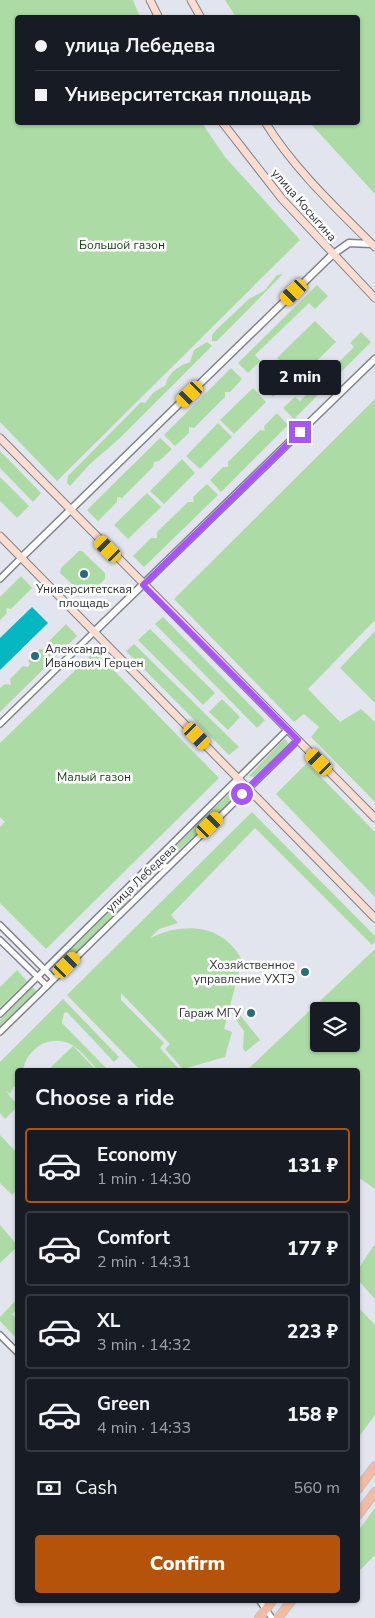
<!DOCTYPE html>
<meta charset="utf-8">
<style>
body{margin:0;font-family:"Nunito Sans",sans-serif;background:#20242c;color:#f1f3f6;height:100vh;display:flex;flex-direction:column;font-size:19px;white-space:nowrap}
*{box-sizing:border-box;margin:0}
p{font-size:16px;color:#9ea1a6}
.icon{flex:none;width:28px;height:28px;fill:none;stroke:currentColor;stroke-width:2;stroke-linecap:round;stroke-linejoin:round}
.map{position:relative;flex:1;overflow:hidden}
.panel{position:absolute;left:15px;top:1068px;width:345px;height:535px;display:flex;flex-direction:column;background:#171b24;border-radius:5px;box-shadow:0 1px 4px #0004}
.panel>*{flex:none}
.guide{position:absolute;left:15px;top:15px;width:345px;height:110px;border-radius:5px;box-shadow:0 1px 4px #0004;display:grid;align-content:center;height:110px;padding:0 20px;background:#171b24}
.tools{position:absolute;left:310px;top:1002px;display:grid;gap:10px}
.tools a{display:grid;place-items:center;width:50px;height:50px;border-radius:5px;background:#171b24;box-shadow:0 1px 4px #0004;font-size:25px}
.end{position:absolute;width:22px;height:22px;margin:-11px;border:6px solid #a855f7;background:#fff;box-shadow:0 0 0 2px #fff}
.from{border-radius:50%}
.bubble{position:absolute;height:35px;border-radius:5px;background:#171b24;box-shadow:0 1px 4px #0004;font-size:16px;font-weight:800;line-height:35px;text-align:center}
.car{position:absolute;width:15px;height:30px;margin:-15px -8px;border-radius:6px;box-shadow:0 0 4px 1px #0007;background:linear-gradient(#f5c518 24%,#345 0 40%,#f5c518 0 76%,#345 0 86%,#f5c518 0)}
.guide b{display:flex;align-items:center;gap:18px;height:48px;font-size:19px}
.guide b+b{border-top:1px solid #363941}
.guide i{width:12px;height:12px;background:#f1f3f6}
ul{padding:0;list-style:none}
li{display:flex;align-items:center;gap:15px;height:75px;margin:0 10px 8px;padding:0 10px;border:2px solid #363941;border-radius:5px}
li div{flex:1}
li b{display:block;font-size:19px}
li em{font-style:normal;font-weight:800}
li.on{border-color:#b45309}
li>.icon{width:45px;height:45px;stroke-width:1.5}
h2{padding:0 20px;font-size:22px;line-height:60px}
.pay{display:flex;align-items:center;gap:12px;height:55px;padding:0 20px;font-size:19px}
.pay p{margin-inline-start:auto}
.cta{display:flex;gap:10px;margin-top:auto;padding:10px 20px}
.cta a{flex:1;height:58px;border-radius:5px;background:#b45309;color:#fff;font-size:20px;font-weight:800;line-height:58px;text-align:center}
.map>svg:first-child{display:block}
.green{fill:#addba6;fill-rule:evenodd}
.water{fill:#04b7c1}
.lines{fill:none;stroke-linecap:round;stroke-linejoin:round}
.minor-casing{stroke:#80828a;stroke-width:8}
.tertiary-casing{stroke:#80828a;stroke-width:9}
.secondary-casing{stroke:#80828a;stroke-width:9}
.primary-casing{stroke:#c1c1c2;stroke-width:10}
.minor{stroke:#fff;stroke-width:5}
.tertiary{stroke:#fff;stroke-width:6}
.secondary{stroke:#faddd0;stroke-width:7}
.primary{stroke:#f5bba0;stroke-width:8}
.route{stroke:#a855f7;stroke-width:6}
.poi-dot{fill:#266e7a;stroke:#fff;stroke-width:2}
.labels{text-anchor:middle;stroke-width:5;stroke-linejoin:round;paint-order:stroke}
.street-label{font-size:12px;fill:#2f3034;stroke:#fff}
.park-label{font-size:12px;fill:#103b0b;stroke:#fff}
.poi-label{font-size:12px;fill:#2f3034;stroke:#fff;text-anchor:end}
</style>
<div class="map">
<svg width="375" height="1618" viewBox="0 0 375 1618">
<rect width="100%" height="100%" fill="#e2e5ed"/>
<g class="green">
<path d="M0,0H133L140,17L18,18V122L202,123L225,157L300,240L57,481L0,422Z"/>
<path d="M225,0H375V194L310,123L358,122V18L236,17Z"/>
<path d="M283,274L217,341H212V335L216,330L249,299L264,291L277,275Z"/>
<path d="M317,285L328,296L315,309L309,303L255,355L260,361L248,373L238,363Z"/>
<path d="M315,321L336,342L298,379L277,358Z"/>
<path d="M361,332L371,342L294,419L283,408L295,397L300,401L354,347L350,343Z"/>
<path d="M207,342L212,346L120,438L90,464L70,486L67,483L68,476L141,402L145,403L154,392L166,385C167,374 180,365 190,362L194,350Z"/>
<path d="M231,368L242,379L230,392H225V397L194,428L189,427V433L175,446L164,435Z"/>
<path d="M269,373L283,387L273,397L259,383Z"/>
<path d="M253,388L266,402L234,434L220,420Z"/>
<path d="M375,399V620L308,689L340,722L361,709L375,722V802L311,737L319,727L304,714L294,722L174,599Z"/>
<path d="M277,413L288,425L221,492L210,480L223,467H228V462L260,430L265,431L264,426Z"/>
<path d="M218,423L232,437L200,469L186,456Z"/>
<path d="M160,438L172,449L159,461L154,462L153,467L122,498L117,497V502L98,521L87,510Z"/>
<path d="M0,451L41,493L33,502L0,468Z"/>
<path d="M182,459L195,473L164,504L150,491Z"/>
<path d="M0,477L29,506L17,518L0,501Z"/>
<path d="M207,484L218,495L144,567L133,556L151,538H157V532L188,502H194L193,497Z"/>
<path d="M147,493L161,507L128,539L114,525Z"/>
<path d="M79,551H82L105,573V579L89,595H84L60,573L61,568Z"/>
<path d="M21,576L32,588L11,609L6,608L7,613L0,620V597Z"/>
<path d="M163,617L265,720L257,728L155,624Z"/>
<path d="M66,624L77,636L0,712V688L5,684L11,685L10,679L23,666L28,667L30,664L28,661L40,649L46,650L45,645Z"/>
<path d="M150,629L215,693L203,705L138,640Z"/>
<path d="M375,631V703L340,668Z"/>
<path d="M134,644L239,747L229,755L126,651Z"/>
<path d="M95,651L219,778L46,949L0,903V827L5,822L0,817V743Z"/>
<path d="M222,699L240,717L228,730L209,712Z"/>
<path d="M286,739L288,744L254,777L249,776L283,740Z"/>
<path d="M307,763L375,832V897L276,794Z"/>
<path d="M232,791L237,794V796L169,859L166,855Z"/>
<path d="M252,812L375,936V942L372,945L255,828L171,915L178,923L159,929L150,938C182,922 223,923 242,960L224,1029L232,1032L225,1057L183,1069L165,1049L170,1044L121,993V1000L164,1043L160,1048L180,1070H140L67,995Z"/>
<path d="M149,871L153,875L63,966L59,967L57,965L58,962Z"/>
<path d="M375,949V1189L358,1177V1070H247ZM319,1011H351V1044H319Z"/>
<path d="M17,970L27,981L0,1007V987Z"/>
<path d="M31,988H34L36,992L0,1028V1020Z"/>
<path d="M63,999L119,1057L114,1062L67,1012L64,1013L62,1023L108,1070H98C90,1062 82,1051 72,1045C51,1033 27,1048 23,1070H18L17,1090L14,1086L10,1094L6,1091L18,1106L5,1119L0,1113V1062Z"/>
<path d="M237,1011L260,1040L245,1052L243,1048L244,1031L236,1020Z"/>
<path d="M73,1046L96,1070H48Z"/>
<path d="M0,1135L17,1153V1190L12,1195L0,1183Z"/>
<path d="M0,1225L18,1246L0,1263Z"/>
<path d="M375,1244V1299L358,1280V1269Z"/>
<path d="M17,1299V1309L12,1314L17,1320V1339L0,1321V1317Z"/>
<path d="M358,1307L375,1325V1415L358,1438Z"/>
<path d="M375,1508V1555L358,1572V1531Z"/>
</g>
<path class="water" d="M32,607L48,623L0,670V638Z"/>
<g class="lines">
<defs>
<g id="minor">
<path d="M0,579L21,558"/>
<path d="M0,724L94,632"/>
<path d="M158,858L159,865L167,867"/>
<path d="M0,925L54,979"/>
<path d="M0,940L47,986"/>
<path d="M0,1014L287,730"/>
<path d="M0,1032L298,740"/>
<path d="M0,1335L18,1353"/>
<path d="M259,1600L272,1618"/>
</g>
<g id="tertiary">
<path d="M21,558L332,255L349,243L372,244"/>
<path d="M94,632L375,359"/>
</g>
<g id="secondary">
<path d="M150,0L159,18"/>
<path d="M191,0L201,18"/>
<path d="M222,122L282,199L375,298"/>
<path d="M265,122C294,169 336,208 375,247"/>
<path d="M0,438L375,818"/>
<path d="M0,536L375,918"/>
</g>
<g id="primary">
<path d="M358,1489L375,1466"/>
<path d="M358,1515L375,1492"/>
<path d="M259,1618L273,1600"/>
<path d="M278,1618L292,1600"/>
</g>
</defs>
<use href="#minor" class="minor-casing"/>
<use href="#tertiary" class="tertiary-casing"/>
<use href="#secondary" class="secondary-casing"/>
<use href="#primary" class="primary-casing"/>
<use href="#minor" class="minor"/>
<use href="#tertiary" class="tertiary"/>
<use href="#secondary" class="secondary"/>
<use href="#primary" class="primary"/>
</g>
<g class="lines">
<path class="route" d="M242,794L298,740L143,585L300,432"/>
</g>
<g class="poi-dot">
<circle cx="84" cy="574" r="5"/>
<circle cx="35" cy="656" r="5"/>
<circle cx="305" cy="972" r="5"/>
<circle cx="251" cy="1013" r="5"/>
</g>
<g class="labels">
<g class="street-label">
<text transform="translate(304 205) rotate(49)" y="4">улица Косыгина</text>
<text transform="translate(141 878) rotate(-44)" y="4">улица Лебедева</text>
</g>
<g class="park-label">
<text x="122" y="249">Большой газон</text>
<text x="94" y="781">Малый газон</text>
</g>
<g class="poi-label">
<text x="84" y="593" text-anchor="middle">Университетская<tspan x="84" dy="14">площадь</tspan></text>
<text x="45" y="653" text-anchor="start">Александр<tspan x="45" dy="14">Иванович Герцен</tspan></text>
<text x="295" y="969">Хозяйственное<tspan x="295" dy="14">управление УХТЭ</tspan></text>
<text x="241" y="1017">Гараж МГУ</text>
</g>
</g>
</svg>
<div class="tools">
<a><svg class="icon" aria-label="layers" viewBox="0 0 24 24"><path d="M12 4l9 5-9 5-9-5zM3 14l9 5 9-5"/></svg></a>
</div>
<i class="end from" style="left:242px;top:794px"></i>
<i class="end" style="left:300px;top:432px"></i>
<div class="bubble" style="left:259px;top:360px;width:82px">2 min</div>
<i class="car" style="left:294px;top:292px;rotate:226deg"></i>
<i class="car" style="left:190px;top:394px;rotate:226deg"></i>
<i class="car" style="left:108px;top:549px;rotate:315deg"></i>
<i class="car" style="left:197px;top:736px;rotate:136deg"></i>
<i class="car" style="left:319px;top:762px;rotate:315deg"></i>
<i class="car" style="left:210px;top:825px;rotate:46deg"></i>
<i class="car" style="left:67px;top:965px;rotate:46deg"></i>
<div class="guide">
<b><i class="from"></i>улица Лебедева</b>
<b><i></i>Университетская площадь</b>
</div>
<section class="panel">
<h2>Choose a ride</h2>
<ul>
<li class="on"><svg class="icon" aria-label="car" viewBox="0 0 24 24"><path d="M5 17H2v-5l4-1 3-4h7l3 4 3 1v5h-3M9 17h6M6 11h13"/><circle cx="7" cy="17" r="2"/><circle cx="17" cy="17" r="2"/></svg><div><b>Economy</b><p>1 min · 14:30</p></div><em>131 ₽</em></li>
<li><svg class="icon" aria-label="car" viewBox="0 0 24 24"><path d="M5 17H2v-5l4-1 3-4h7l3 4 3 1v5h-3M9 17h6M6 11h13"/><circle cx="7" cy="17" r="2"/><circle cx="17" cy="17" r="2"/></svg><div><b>Comfort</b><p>2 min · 14:31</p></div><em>177 ₽</em></li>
<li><svg class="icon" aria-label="car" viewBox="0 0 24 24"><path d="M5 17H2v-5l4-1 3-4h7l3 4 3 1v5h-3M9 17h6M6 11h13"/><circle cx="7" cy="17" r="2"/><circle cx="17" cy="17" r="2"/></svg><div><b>XL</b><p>3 min · 14:32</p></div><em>223 ₽</em></li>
<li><svg class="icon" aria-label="car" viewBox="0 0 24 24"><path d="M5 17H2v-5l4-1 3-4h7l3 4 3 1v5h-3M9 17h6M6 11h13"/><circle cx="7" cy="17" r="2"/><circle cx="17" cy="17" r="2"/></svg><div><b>Green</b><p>4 min · 14:33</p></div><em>158 ₽</em></li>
</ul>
<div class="pay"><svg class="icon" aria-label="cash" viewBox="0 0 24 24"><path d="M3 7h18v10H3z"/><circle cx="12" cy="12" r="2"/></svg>Cash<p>560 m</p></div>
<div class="cta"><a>Confirm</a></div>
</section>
</div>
